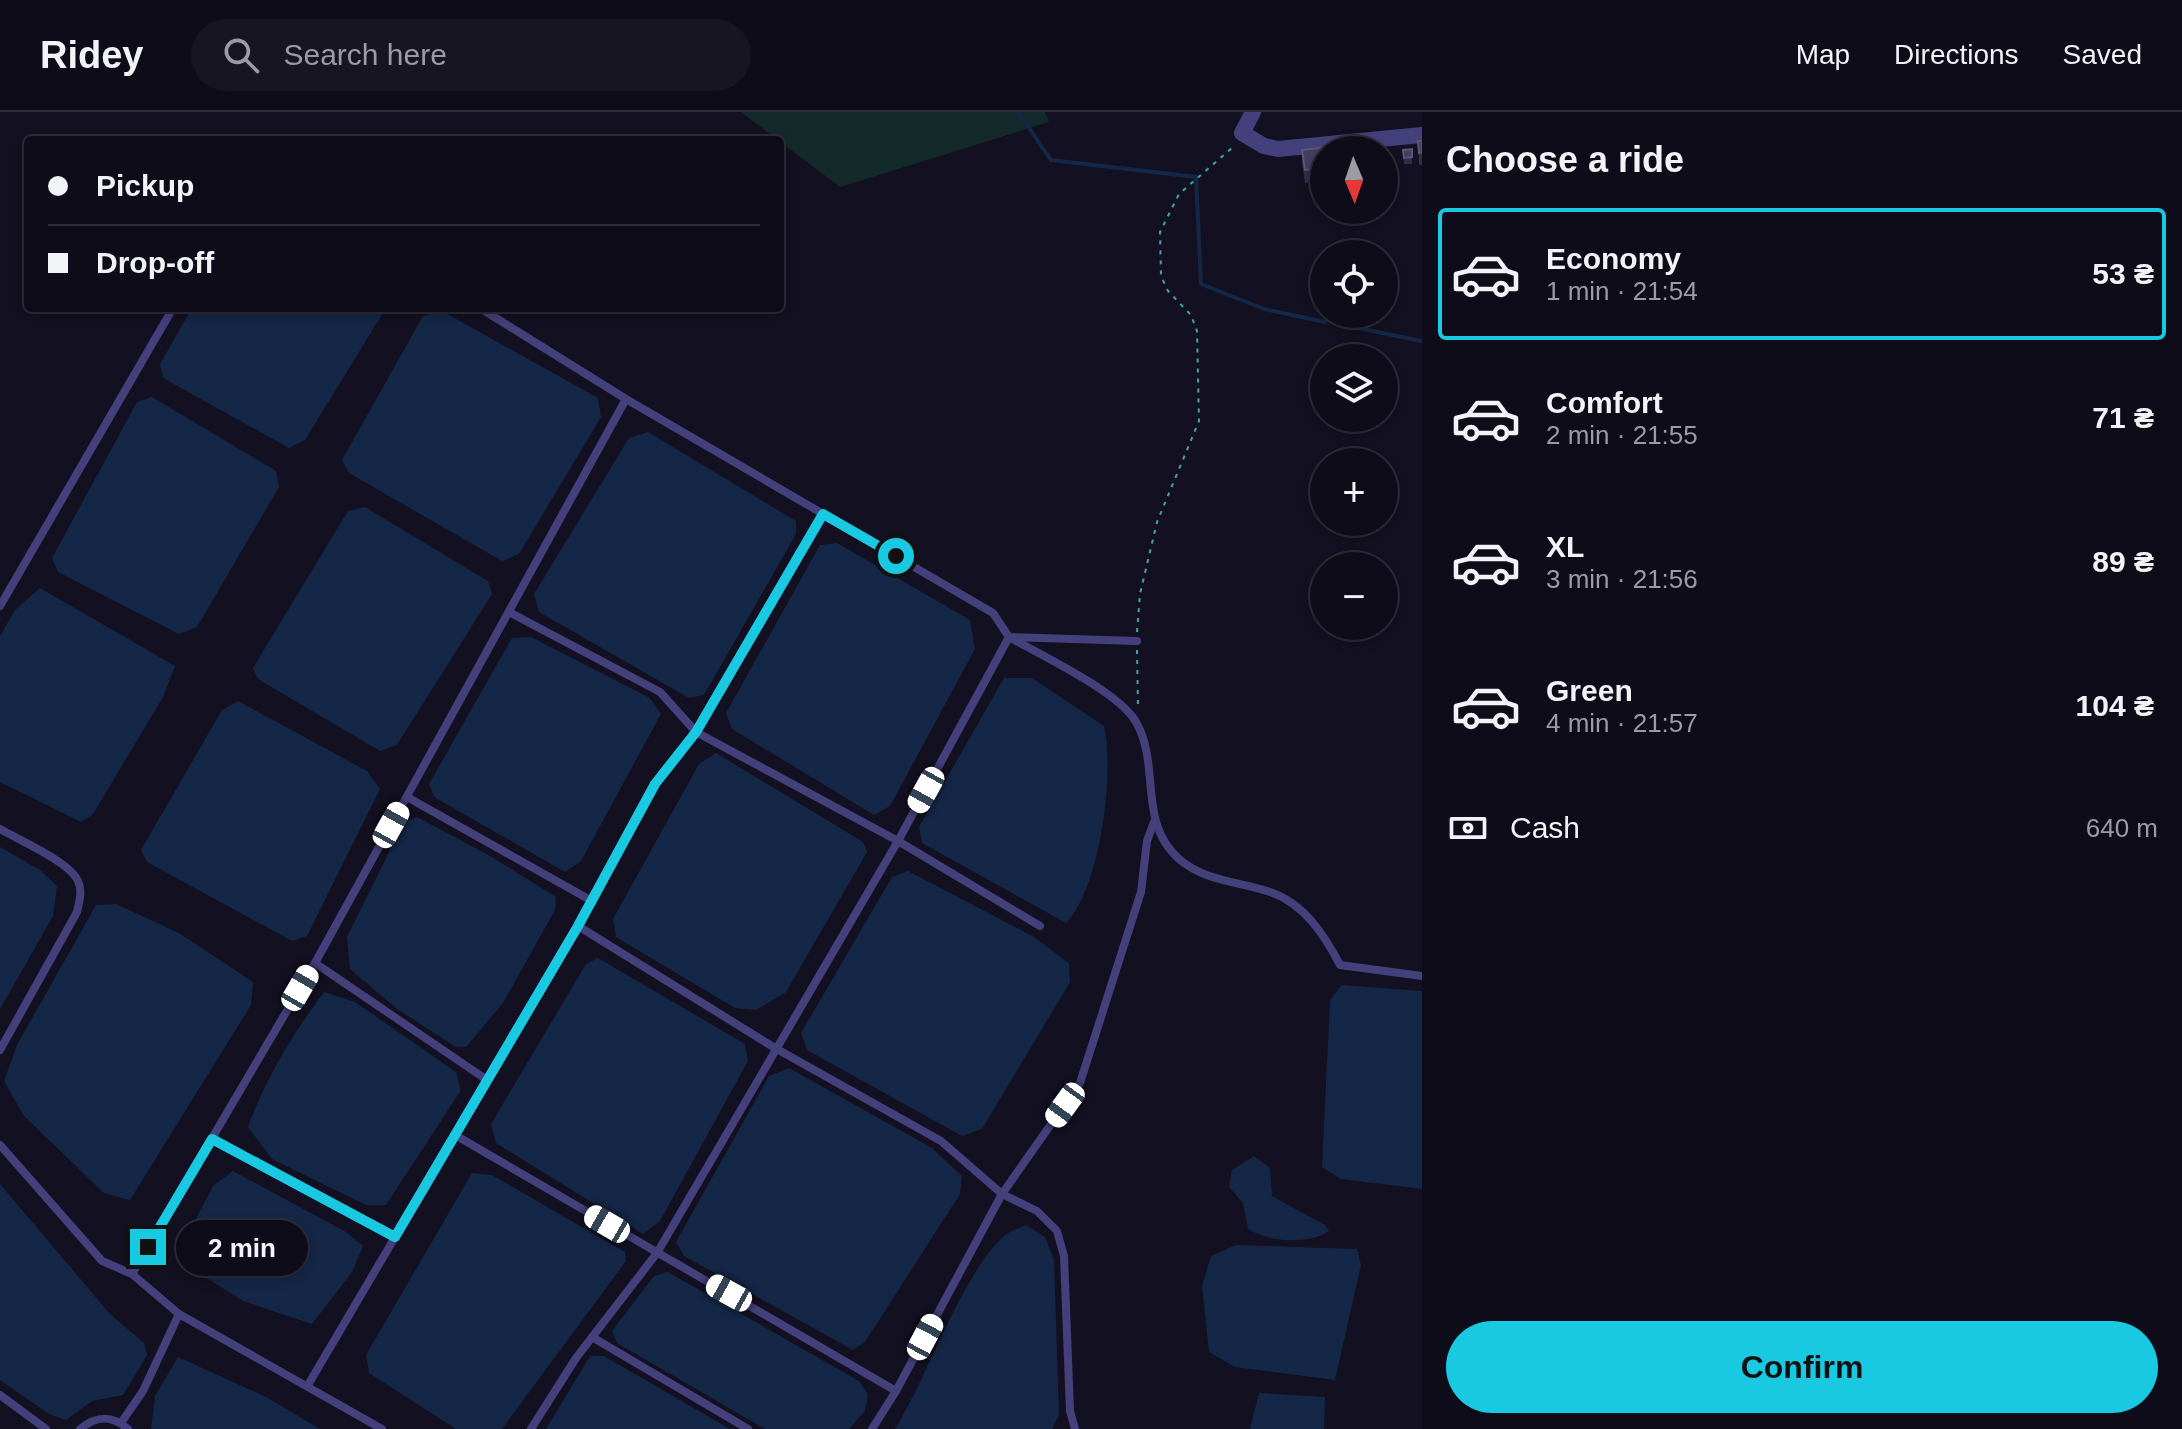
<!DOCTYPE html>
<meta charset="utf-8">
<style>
body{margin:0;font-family:Arial,sans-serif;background:#171522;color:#f1f3f6;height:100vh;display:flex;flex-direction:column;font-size:30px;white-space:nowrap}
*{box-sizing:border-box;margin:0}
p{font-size:26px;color:#9b9ba2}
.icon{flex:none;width:44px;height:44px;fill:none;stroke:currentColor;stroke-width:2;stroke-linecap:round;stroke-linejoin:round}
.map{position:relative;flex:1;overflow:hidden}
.sheet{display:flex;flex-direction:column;background:#0e0c19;width:760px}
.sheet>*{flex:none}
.top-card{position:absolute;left:24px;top:24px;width:760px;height:176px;border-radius:8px;box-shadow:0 4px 12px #0003,0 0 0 2px #2e2c38;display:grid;align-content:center;height:176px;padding:0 24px;background:#0e0c19}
.needle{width:52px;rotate:178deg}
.buttons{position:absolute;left:1310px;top:24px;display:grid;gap:16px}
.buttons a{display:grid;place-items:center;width:88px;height:88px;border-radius:50%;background:#0e0c19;box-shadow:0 4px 12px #0003,0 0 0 2px #2e2c38;font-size:40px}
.end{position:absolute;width:36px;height:36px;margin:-18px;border:10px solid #19c9e2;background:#111;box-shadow:0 0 0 4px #111}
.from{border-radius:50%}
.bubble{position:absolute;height:56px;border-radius:28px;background:#0e0c19;box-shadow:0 4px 12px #0003,0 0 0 2px #2e2c38;font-size:26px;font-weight:600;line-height:56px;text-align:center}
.car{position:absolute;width:24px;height:48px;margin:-24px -12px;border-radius:10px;box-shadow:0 0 6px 2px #0007;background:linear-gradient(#fff 24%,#345 0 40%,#fff 0 76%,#345 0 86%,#fff 0)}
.top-card b{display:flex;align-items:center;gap:28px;height:76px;font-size:30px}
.top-card b+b{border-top:2px solid #2e2c38}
.top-card i{width:20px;height:20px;background:#f1f3f6}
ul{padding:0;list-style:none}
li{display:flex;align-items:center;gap:24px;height:132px;margin:0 16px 12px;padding:0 8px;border:4px solid transparent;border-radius:8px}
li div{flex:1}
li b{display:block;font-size:30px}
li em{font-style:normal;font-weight:600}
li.current{border-color:#19c9e2}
li>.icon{width:72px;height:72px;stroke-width:1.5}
h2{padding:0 24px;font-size:36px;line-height:96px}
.pay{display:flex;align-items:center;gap:20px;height:88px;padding:0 24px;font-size:30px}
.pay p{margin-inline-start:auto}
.action{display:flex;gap:16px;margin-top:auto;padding:16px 24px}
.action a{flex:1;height:92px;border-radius:48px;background:#19c9e2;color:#111;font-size:32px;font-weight:600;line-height:92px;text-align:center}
header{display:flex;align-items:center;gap:48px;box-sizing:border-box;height:112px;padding:0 40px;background:#0e0c19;border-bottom:2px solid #2e2c38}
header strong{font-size:38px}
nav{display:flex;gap:44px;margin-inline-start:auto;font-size:28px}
.search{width:560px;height:72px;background:#171522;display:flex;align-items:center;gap:20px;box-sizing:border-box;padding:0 28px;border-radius:44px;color:#9b9ba2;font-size:30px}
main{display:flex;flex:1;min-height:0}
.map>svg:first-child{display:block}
.green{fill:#142a2a}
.water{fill:#152746}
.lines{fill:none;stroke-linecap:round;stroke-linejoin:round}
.stream{stroke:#152746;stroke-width:4}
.path{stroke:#3ca7a4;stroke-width:2;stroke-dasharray:4 6;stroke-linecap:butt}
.lane{stroke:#44407b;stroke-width:8}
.street{stroke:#44407b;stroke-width:16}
.wall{fill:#332b4d}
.building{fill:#453d60;stroke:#5c5578;stroke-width:2}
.route{stroke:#19c9e2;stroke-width:10}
</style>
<header>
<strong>Ridey</strong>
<div class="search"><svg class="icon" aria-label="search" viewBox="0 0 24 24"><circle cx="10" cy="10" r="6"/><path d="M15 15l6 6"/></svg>Search here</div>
<nav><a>Map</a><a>Directions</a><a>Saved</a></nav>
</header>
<main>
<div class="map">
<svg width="1422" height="1317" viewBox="0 0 1422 1317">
<rect width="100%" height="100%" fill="#131021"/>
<path class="green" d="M741,0H1045L1049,10L840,75Z"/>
<g class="water">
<path d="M192,196H386L305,328L289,336L163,266L160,252Z"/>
<path d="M442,199L598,286L601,305L519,442L502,449L349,361L342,348L423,204Z"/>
<path d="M152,285L276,359L279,375L197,515L179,522L58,460L52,446L137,290Z"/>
<path d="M648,320L796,409V422L704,583L689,586L539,500L534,482L629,326Z"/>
<path d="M365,395L488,469L492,482L397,633L380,639L258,567L253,556L348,399Z"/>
<path d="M837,431L970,508L975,537L890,694L874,703L732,617L726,601L820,433Z"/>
<path d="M40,476L175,554L163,585L93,702L81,710L0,670V524L15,498Z"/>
<path d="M531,525L650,586L661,602L581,749L565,760L434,685L429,672L512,526Z"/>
<path d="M1004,566H1032L1104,614C1115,661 1100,776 1066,811L922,731L919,715Z"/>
<path d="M238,589L367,659L380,677L307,824L292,829L147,750L141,738L222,598Z"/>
<path d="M716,641L863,730L867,740L786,880L756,898L735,896L616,825L613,807L699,652Z"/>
<path d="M417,705L492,745L556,785L555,798L503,891L466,935H456L397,897L350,857L347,825L404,710Z"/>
<path d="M0,735L40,758L57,774L53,804L0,897Z"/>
<path d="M908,759L1034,825L1069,851L1070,870L982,1017L962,1024L807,938L801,921L892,765Z"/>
<path d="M116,792L179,821L253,870L251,893L130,1088L104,1081L24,1004L4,969L17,933L96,793Z"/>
<path d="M598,846L745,932L748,949L660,1109L643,1122L496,1031L491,1012L586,852Z"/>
<path d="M1342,873L1422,879V1077L1341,1067L1322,1055L1330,888Z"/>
<path d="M324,880L355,890L456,960L461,978L386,1093H366L272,1047L248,1015C266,965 293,922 324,880Z"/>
<path d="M789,956L932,1036L962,1064L960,1082L865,1230L853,1238L684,1144L676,1130L769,964Z"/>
<path d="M1254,1044L1270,1056L1272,1084L1325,1113L1329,1119C1308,1133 1269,1130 1248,1117L1243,1091L1229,1075L1232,1058Z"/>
<path d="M233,1059L346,1120L363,1134L352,1160L312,1212L243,1189L189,1155L184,1130L213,1074Z"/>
<path d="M472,1061L492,1063L625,1140L626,1149L502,1317H456L369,1261L366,1243Z"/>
<path d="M0,1072L110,1202L144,1231L147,1243L123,1283L92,1289L66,1308L49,1302L0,1268Z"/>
<path d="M1026,1113L1045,1125L1054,1148L1059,1303L1052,1317H895C928,1264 962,1162 1004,1124C1009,1119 1019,1116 1026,1113Z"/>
<path d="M1236,1133L1357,1137L1361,1153L1335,1268L1235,1255L1209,1240L1202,1174L1211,1144Z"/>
<path d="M668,1160L859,1269L868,1282L865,1299L849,1317H765L617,1231L612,1219L654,1164Z"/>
<path d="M590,1244H604L730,1317H546Z"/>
<path d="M178,1245L268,1286L320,1317H151L155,1284Z"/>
<path d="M1259,1281L1325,1285L1324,1317H1250Z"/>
</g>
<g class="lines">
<g class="stream">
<path d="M1018,0L1051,48L1196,65L1201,172L1264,197L1325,210"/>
<path d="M1334,211L1422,229"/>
</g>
<g class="path">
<path d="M1137,520L1140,482L1157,410L1199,309L1197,219L1191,203L1168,179L1161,164L1160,120L1179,82L1233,35"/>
<path d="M1137,538L1138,596"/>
</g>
<g class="lane">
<path d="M480,196L626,287L993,501L1009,525L1137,529"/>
<path d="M0,494L173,196"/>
<path d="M509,500L660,580L696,620L898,729L1040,814"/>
<path d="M407,685L592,789"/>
<path d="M0,717C19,728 70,750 78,769C83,779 79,790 77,800L0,938"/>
<path d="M578,814L775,936L941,1029L1002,1082L1037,1099L1057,1119L1064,1144L1070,1299L1075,1317"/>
<path d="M315,851L487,968"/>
<path d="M455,1023L896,1279"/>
<path d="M212,1027L395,1125"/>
<path d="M0,1033L102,1149L132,1162L179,1202L382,1317"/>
<path d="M132,1162L315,851L626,287"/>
<path d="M592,1225L748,1317"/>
<path d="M308,1273L578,814L655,672L696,620L823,402"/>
<path d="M0,1283L46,1317"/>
<path d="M121,1311L143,1279L179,1202"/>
<path d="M80,1317C96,1304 111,1302 128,1317"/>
<path d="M531,1317L576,1246L657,1141L898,729L1009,525C1041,543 1119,580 1136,610C1161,653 1137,710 1179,747C1206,770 1238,769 1270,780C1304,791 1325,824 1340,853L1422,864"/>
<path d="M872,1317L896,1279L1002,1082L1080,971L1141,780L1147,729L1154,710"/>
</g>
<path class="street" d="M1253,0L1242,21L1264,34L1278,37L1422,23"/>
</g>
<g class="wall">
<path d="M1418,29H1422V53H1419Z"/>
<path d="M1412,37V52H1404L1403,38Z"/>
<path d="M1302,38H1324V69L1305,71L1302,50Z"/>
<path d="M1390,63L1398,70V77H1391Z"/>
</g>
<g class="building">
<path d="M1370,28L1371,38H1352V31Z"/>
<path d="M1418,29H1422V40L1419,41Z"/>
<path d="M1326,35V38H1324V56L1305,58L1302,38Z"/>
<path d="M1412,37V45L1404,46L1403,38Z"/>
<path d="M1397,62L1398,70L1391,71L1390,63Z"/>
</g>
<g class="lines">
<path class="route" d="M148,1135L212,1027L395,1125L578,814L655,672L696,620L823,402L896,444"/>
</g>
</svg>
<div class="buttons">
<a><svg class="needle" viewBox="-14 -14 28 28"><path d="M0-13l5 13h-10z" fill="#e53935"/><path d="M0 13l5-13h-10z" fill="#9b9ba2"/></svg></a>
<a><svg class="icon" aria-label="locate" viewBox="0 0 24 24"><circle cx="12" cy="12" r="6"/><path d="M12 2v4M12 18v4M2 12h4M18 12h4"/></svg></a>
<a><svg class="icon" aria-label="layers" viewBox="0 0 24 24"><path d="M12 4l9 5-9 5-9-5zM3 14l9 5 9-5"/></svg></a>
<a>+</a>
<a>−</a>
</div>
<i class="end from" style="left:896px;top:444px"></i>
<i class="end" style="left:148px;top:1135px"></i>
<div class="bubble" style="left:176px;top:1108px;width:132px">2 min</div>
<i class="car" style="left:926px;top:678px;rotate:209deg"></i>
<i class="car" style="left:391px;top:713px;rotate:29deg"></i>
<i class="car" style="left:300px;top:876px;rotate:30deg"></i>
<i class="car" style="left:1065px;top:993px;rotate:216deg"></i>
<i class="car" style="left:607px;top:1112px;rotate:300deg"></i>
<i class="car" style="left:729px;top:1181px;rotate:299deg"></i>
<i class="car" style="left:925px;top:1225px;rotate:28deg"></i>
<div class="top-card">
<b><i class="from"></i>Pickup</b>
<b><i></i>Drop-off</b>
</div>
</div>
<section class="sheet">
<h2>Choose a ride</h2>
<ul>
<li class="current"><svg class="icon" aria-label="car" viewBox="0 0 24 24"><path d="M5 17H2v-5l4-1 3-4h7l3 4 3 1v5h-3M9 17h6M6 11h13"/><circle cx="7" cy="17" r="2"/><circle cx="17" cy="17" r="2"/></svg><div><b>Economy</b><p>1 min · 21:54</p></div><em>53 ₴</em></li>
<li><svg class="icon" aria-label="car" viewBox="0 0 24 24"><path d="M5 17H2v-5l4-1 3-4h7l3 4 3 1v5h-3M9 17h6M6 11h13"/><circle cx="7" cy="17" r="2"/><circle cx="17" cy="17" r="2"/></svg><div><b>Comfort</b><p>2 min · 21:55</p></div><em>71 ₴</em></li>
<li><svg class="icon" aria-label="car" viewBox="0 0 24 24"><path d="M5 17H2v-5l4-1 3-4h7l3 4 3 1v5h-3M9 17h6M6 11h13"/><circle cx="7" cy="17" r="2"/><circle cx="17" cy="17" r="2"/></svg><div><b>XL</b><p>3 min · 21:56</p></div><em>89 ₴</em></li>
<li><svg class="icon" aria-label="car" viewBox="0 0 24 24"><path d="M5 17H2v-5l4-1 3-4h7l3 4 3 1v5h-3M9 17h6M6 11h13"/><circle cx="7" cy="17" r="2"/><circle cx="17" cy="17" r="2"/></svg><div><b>Green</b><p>4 min · 21:57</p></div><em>104 ₴</em></li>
</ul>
<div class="pay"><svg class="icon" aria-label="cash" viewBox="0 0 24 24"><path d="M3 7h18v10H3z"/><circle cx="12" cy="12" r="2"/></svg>Cash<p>640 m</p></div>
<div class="action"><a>Confirm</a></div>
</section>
</main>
